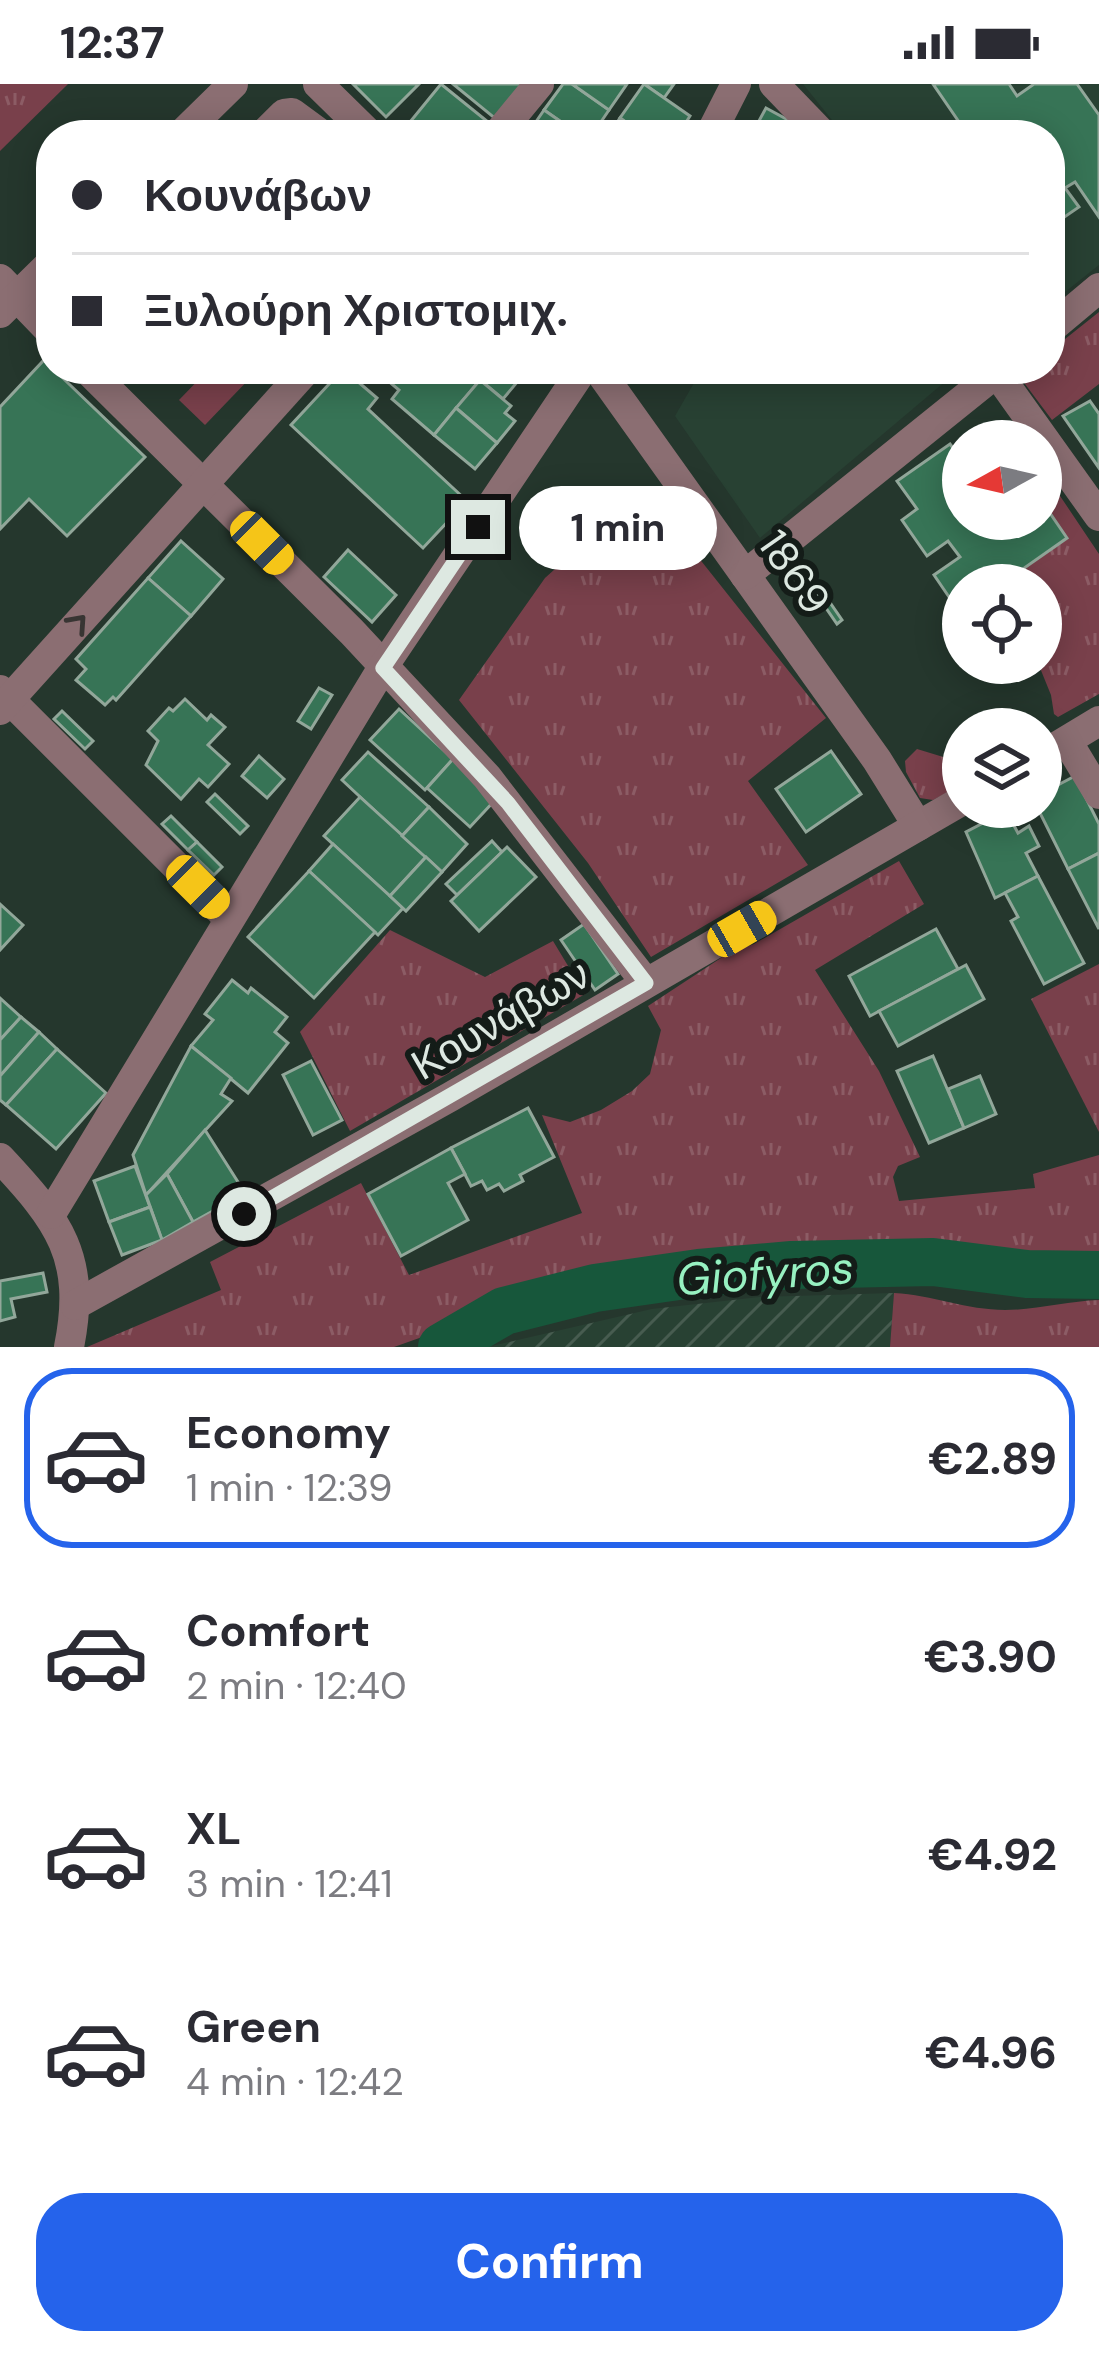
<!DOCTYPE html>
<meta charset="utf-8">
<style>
body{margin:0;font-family:"DM Sans",sans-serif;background:#f2f2f3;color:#2b2b33;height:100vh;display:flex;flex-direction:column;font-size:45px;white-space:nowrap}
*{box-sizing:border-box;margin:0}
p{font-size:39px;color:#7c7c81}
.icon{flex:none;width:66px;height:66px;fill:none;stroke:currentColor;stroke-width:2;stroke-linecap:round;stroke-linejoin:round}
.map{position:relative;height:1263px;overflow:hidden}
.sheet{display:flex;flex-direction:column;background:#fff;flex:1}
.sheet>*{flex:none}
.guide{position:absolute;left:36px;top:36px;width:1029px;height:264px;border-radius:48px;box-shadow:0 6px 30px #0003;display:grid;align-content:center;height:264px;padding:0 36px;background:#fff}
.needle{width:78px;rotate:262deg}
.controls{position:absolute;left:942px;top:336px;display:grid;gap:24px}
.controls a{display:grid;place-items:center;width:120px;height:120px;border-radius:50%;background:#fff;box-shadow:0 6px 30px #0003;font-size:60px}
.end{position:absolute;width:54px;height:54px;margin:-27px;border:15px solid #dde8e1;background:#111;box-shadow:0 0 0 6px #111}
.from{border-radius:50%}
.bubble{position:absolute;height:84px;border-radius:42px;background:#fff;box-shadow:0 6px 30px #0003;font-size:39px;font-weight:700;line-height:84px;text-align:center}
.car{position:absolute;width:36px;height:72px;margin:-36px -18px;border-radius:15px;box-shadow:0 0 9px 3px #0007;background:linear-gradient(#f5c518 24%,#345 0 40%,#f5c518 0 76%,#345 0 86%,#f5c518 0)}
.guide b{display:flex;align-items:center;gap:42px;height:114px;font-size:45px}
.guide b+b{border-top:3px solid #e1e1e2}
.guide i{width:30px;height:30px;background:#2b2b33}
ul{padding:21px 0 0;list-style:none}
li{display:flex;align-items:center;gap:36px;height:180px;margin:0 24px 18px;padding:0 12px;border:6px solid transparent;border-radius:48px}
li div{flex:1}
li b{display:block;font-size:45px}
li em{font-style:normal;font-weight:700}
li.on{border-color:#2563eb}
li>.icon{width:108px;height:108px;stroke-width:1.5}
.cta{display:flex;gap:24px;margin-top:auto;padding:24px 36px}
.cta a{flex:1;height:138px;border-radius:48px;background:#2563eb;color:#fff;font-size:48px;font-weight:700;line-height:138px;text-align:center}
.status{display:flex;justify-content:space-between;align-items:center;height:84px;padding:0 60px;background:#fff;direction:ltr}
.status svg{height:33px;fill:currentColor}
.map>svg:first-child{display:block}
.built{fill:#284133}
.industrial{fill:url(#industrial-furrows)}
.grass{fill:url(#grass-tufts)}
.pitch{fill:#79404b}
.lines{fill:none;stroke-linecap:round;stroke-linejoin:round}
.river{stroke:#17573b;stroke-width:48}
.building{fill:#377456;stroke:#92a79a;stroke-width:3}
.minor{stroke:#8b6e72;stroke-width:30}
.oneway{stroke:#383533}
.route{stroke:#dde8e1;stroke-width:15}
.labels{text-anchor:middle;stroke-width:12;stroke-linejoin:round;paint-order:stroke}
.street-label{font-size:42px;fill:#dde8e1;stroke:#141c18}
.water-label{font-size:45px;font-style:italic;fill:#97f1c1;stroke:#141c18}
</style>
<div class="status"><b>12:37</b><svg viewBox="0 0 49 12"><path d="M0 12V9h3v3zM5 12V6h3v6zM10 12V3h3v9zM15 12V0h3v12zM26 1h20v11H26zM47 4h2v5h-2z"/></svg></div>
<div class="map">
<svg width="1099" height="1263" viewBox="0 0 1099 1263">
<defs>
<pattern id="industrial-furrows" width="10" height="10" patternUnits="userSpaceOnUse" patternTransform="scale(3)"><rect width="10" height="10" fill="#284133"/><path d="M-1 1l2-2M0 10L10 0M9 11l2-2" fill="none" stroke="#475c50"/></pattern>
<pattern id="grass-tufts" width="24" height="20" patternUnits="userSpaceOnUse" patternTransform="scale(3)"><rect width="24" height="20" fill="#79404b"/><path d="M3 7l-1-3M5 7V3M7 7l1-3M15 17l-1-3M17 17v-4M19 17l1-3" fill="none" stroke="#8c5c65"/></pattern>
</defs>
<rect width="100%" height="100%" fill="#25372d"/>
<g class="built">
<path d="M803,0H1099V181L1050,220V51H844Z"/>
<path d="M702,285H960L760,454L675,332Z"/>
</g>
<path class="industrial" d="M894,1209L890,1263H487L652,1225L760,1213Z"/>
<g class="grass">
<path d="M0,0H68L0,67Z"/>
<path d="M1099,228V300L1052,336L1019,292L1027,285H1050V267Z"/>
<path d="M1050,397L1099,470V610L1058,633L1054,630L1051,611L1038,579L1041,501H1011L1012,493L1067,454L1041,416V403Z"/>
<path d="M644,405L826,634L748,697L808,781L651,873L588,779L459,616L545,494Z"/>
<path d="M917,665L963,679V700L933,716L920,714L906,688L905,677Z"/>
<path d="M899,777L924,820L815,886L879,987L920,1073L898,1082L893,1093L899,1117L1035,1104L1033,1090L1099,1071V1179L1049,1180L930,1167L797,1169L581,1198L505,1218L470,1236L394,1263H87L221,1206L210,1178L361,1099L409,1191L582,1129L542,1031L570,1038L601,1026L632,1007L650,990L661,946L648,922L727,870L754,860Z"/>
<path d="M390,846L485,893L553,857L585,910L350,1047L300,948Z"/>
<path d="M1099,880V1048L1031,915Z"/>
<path d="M894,1209C932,1211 967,1226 1005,1226C1036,1226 1068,1217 1099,1216V1263H890Z"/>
</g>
<path class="pitch" d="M209,285H249L254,290L205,341L179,316Z"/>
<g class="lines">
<path class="river" d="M442,1263L504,1227L595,1204L699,1189L792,1181L933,1178L1027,1190L1099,1191"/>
</g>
<g class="building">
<path d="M353,0H419L386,33Z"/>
<path d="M441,0L493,42L486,51L401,49Z"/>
<path d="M453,0H526L497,36Z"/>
<path d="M563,0H572L609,26L592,51H580L544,26Z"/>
<path d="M572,0H627L609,26Z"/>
<path d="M644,0H674L664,14Z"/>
<path d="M644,0L690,32L678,51H644L620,34Z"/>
<path d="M933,0H1009L1017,12L1034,0H1077L1099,31V133L1075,98L1065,104L1079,123L1050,143V51H968Z"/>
<path d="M766,24L788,36L781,51L753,48Z"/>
<path d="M544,26L580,51H527Z"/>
<path d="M620,34L644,51H609Z"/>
<path d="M44,276L145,373L67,452L29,415L0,445V323Z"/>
<path d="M343,285L377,314L368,325L467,417L423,464L291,341Z"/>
<path d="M374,285H467L480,296L434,351L392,315L399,306Z"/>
<path d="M467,285H528L503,315Z"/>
<path d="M480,296L511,322L505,329L515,337L497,359L456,324Z"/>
<path d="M1090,317L1099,330V384L1063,332Z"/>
<path d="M456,324L497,359L475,385L434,351Z"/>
<path d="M950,360L963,377V435H1041V416L1067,454L1000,501H963L960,529L934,491L960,473L948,457L927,472L902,436L917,425L897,397Z"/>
<path d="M181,457L223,495L191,532L148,494Z"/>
<path d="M348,466L396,511L372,538L324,493Z"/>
<path d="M148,494L191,532L116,616L113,613L105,621L76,596L86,585L76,575Z"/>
<path d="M820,504L842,536L837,540L815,508Z"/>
<path d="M319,604L332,611L311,645L298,637Z"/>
<path d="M185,615L207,636L211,631L225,643L208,661L229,680L208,703L199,695L181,715L146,681L158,657L148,647L169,624L173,627Z"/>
<path d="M399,625L453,675L425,706L370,656Z"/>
<path d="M62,627L93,657L85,665L54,635Z"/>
<path d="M831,667L861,710L806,748L776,705Z"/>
<path d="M368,668L429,723L402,752L342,696Z"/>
<path d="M259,672L284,695L267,714L242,692Z"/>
<path d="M453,675L496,715L470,743L427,704Z"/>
<path d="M1075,692L1099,740V769L1068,785L1037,723H1041V710Z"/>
<path d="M215,710L248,742L240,750L207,718Z"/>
<path d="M360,713L426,773L390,812L324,752Z"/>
<path d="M429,723L467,760L442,788L402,752Z"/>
<path d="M1006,727L1018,749L1029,742L1039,762L1026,769L1038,792L995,814L966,748Z"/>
<path d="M171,732L197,758L188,766L162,740Z"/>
<path d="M492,757L502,768L457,811L446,800Z"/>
<path d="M197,758L222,783L214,791L188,766Z"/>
<path d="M333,760L403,824L378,851L309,787Z"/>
<path d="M507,763L536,793L479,847L451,817Z"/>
<path d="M1099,769V845L1068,785Z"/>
<path d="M426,773L442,788L406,827L390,812Z"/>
<path d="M309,787L375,848L314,914L248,853Z"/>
<path d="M1038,792L1084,879L1044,900L1011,837L1018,833L1005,809Z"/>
<path d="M0,820L23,841L0,866Z"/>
<path d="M584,840L618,890L595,906L561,856Z"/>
<path d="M936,845L958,885L870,932L849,892Z"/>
<path d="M966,881L984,915L898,962L879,927Z"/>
<path d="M232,896L248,909L251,904L287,933L275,948L288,959L248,1009L191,962L213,936L205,930Z"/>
<path d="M0,914L21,933L0,956Z"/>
<path d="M21,933L39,948L0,992V956Z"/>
<path d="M39,948L57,965L6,1021L0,1016V992Z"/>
<path d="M191,962L231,994L221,1010L232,1017L146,1111L133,1071Z"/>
<path d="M57,965L106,1009L56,1065L6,1021Z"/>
<path d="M933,972L964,1044L929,1059L897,987Z"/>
<path d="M311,977L342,1036L313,1051L283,991Z"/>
<path d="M980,992L996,1030L964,1044L948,1005Z"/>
<path d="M528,1024L554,1073L520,1091L523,1097L504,1107L499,1100L487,1106L482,1097L471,1102L451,1064Z"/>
<path d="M205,1046L245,1109L193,1138L167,1090Z"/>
<path d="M451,1064L465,1090L448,1099L468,1136L401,1172L368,1110Z"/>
<path d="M135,1082L150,1123L109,1138L94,1097Z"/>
<path d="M167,1090L193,1138L162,1156L146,1111Z"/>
<path d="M150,1123L162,1156L122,1171L109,1138Z"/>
<path d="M43,1189L47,1208L11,1215L15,1233L0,1237V1197Z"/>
</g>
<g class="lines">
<g class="minor">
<path d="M318,0L370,51"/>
<path d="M774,0L823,51"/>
<path d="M181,51L233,0"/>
<path d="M263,51L284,30L292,29L322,51"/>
<path d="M497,51L539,0"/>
<path d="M710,51L736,0"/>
<path d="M0,195L51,248"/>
<path d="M0,229L51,179"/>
<path d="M1050,245L1099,204"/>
<path d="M87,285L352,548L487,693L646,899"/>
<path d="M598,285L877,676L918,742"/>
<path d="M994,285L1099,432"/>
<path d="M745,491L1001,285"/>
<path d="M0,606L229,835"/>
<path d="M0,626L307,285"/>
<path d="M1067,657L1099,710"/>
<path d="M1041,672L1099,637"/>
<path d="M0,1074C59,1137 87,1173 69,1263"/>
<path d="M51,1130L383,583L583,285"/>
<path d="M75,1221L450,1013L963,716"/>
</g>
</g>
<defs><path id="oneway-chevron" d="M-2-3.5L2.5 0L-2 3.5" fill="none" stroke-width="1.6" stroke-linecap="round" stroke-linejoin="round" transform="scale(3)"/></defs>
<use class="oneway" href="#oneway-chevron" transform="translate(78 539) rotate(-48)"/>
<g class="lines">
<path class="route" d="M244,1130L646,899L508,719L383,584L478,443"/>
</g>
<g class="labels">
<g class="street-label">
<text transform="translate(795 488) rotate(55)" y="15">1869</text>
<text transform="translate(500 935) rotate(-30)" y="15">Κουνάβων</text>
</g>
<g class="water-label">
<text transform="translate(765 1189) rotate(-4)" y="16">Giofyros</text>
</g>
</g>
</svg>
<div class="controls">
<a><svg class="needle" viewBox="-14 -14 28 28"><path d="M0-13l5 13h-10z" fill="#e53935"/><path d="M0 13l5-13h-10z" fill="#7c7c81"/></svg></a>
<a><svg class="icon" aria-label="locate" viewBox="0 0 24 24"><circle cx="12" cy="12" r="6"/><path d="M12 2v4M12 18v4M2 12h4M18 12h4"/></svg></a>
<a><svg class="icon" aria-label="layers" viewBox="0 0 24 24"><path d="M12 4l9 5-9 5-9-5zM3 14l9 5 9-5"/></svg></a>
</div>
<i class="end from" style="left:244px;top:1130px"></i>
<i class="end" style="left:478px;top:443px"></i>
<div class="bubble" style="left:519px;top:402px;width:198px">1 min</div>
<i class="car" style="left:262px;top:459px;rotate:135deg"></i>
<i class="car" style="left:198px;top:803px;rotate:135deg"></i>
<i class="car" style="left:742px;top:845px;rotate:60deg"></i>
<div class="guide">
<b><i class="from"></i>Κουνάβων</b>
<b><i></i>Ξυλούρη Χριστομιχ.</b>
</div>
</div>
<section class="sheet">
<ul>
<li class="on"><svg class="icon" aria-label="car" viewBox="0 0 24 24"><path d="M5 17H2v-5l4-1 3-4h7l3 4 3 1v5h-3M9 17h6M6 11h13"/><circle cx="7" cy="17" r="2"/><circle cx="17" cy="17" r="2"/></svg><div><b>Economy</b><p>1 min · 12:39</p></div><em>€2.89</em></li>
<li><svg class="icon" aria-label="car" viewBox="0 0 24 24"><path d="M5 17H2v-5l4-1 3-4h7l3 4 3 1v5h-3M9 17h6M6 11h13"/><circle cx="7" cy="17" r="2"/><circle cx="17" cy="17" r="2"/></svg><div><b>Comfort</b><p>2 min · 12:40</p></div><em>€3.90</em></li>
<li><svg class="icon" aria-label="car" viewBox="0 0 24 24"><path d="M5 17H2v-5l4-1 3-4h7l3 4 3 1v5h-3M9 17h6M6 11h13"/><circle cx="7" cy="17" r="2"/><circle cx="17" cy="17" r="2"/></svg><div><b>XL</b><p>3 min · 12:41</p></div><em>€4.92</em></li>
<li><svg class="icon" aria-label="car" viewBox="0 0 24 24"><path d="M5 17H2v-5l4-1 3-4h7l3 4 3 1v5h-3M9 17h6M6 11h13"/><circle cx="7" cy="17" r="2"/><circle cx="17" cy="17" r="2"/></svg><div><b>Green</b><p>4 min · 12:42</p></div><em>€4.96</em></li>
</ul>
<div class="cta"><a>Confirm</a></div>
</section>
